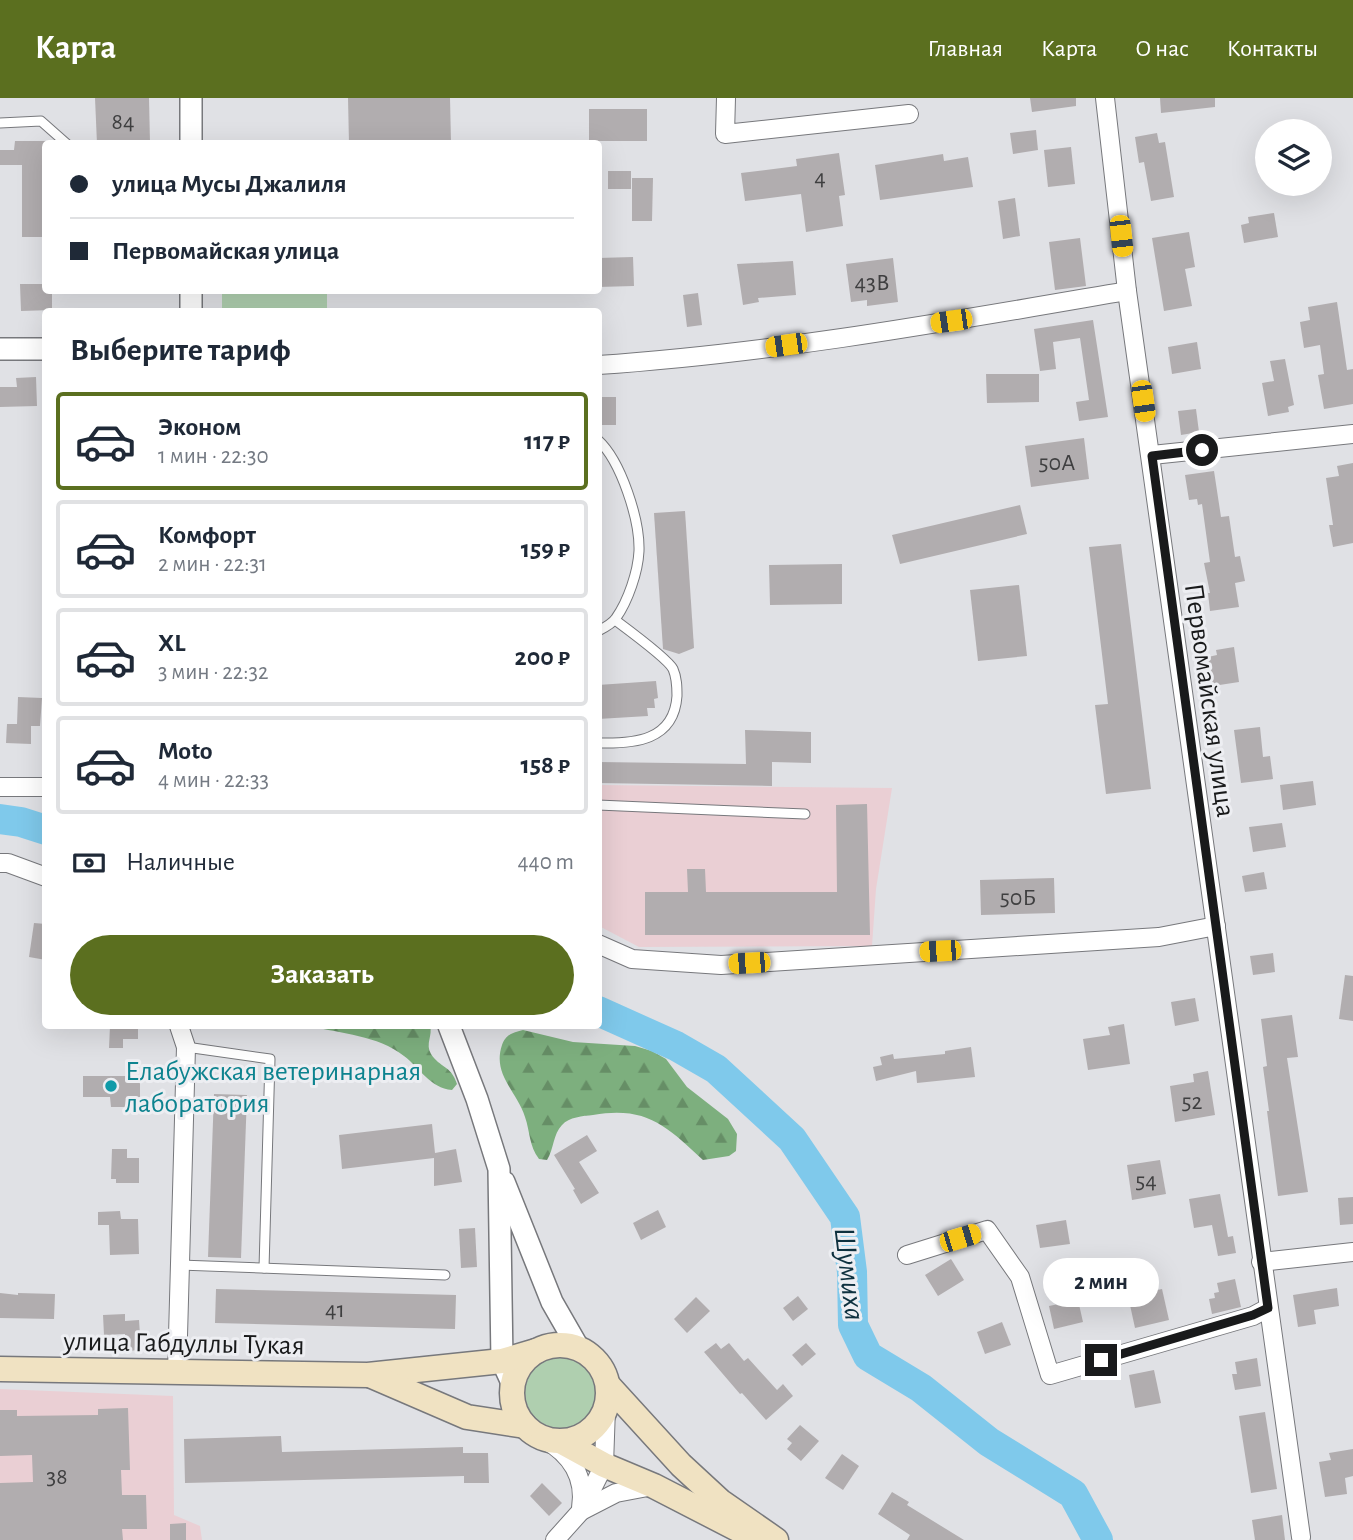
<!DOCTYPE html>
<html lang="ru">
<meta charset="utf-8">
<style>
body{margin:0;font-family:"Alegreya Sans",sans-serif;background:#f2f2f3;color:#1f2937;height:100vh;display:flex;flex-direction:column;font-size:26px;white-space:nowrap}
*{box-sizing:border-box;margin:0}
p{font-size:23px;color:#747a83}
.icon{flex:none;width:38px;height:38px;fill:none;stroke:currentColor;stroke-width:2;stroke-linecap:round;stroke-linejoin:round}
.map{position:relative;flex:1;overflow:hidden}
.sheet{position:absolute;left:42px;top:210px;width:560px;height:721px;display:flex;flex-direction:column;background:#fff;border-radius:7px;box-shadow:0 7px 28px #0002}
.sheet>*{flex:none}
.guide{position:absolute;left:42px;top:42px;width:560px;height:154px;border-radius:7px;box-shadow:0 7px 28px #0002;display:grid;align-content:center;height:154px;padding:0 28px;background:#fff}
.tools{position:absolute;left:1255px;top:21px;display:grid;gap:14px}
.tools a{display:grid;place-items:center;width:77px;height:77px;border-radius:50%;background:#fff;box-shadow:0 7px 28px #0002;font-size:35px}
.end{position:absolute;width:32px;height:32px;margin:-16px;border:9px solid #191a1b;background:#fff;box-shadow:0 0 0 4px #fff}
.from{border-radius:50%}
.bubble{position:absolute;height:49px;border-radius:24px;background:#fff;box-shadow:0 7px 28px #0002;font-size:23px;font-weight:700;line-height:49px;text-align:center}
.car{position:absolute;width:21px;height:42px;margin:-21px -10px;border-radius:9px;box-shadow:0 0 5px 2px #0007;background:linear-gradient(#f5c518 24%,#345 0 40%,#f5c518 0 76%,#345 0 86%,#f5c518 0)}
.guide b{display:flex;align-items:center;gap:24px;height:66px;font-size:26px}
.guide b+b{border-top:2px solid #e0e1e3}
.guide i{width:18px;height:18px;background:#1f2937}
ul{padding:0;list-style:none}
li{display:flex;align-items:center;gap:21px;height:98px;margin:0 14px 10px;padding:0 14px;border:4px solid #e0e1e3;border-radius:7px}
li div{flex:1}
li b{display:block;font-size:26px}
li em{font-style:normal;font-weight:700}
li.current{border-color:#5b6f1f}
li>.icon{width:63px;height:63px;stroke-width:1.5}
h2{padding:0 28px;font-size:32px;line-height:84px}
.pay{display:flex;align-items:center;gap:18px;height:77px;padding:0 28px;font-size:26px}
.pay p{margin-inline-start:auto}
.button{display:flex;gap:14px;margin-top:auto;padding:14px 28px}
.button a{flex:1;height:80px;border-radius:42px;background:#5b6f1f;color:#fff;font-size:28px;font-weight:700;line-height:80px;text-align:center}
header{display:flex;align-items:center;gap:42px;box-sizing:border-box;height:98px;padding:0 35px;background:#5b6f1f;color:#fff}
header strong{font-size:33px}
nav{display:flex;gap:38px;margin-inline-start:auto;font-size:24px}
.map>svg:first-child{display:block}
.commercial{fill:#eacfd4}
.grass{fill:#afcfaf}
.forest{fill:url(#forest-firs)}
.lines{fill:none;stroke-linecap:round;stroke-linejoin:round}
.river{stroke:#7fc9eb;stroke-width:30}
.building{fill:#b1adaf}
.service-casing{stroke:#77787c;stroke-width:11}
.minor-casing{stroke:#77787c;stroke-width:20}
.tertiary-casing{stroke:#77787c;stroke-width:24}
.secondary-casing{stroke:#77787c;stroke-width:27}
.service{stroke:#fff;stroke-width:9}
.minor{stroke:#fff;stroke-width:18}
.tertiary{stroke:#fff;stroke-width:21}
.secondary{stroke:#f0e2c2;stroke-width:24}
.route{stroke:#191a1b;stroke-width:9}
.culture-dot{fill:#0f9aa8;stroke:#edeef2;stroke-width:2.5}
.labels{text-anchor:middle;stroke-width:6;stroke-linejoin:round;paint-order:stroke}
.number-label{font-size:24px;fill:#3f3f40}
.street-label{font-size:28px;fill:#191a1b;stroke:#edeef2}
.culture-label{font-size:28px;fill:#0d838f;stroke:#edeef2;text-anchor:start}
.water-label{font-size:30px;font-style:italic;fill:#0e313f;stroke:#edeef2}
</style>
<header>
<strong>Карта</strong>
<nav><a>Главная</a><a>Карта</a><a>О нас</a><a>Контакты</a></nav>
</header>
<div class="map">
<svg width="1353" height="1442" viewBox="0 0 1353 1442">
<defs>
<pattern id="forest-firs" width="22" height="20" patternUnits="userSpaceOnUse" patternTransform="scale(1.75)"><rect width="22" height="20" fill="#7daf7e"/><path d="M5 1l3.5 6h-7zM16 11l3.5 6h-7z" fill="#668e66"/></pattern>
</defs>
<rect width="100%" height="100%" fill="#e0e1e5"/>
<g class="commercial">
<path d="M598,687L892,690L876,791L872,848L639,849L599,828Z"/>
<path d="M0,1291L173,1298L174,1417L200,1428L202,1442H0Z"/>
</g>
<g class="grass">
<rect x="222" y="193" width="105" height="20"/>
<circle cx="562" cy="1295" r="37"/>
</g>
<g class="forest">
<path d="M310,928H430C433,937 425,946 431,956C440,970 451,967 457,986L452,992C430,990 420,970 404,958C377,937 342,936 310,928Z"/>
<path d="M523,932L573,944L635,948L652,953L666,961L687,989L728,1021L737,1036L736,1053L729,1058L703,1062C666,1028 647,1008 593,1017C583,1018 569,1019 562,1027C553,1036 554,1051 547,1062L539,1061C529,1048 530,1033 525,1019C517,993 492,977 502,947C506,936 512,935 523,932Z"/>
</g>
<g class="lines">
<g class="river">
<path d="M0,721L21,724L46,732"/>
<path d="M598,913L676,948L716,971L792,1041L845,1119L852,1174L853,1227L868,1258L921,1290L989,1344L1073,1396L1098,1442"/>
</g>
</g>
<g class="building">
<path d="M95,0H149L150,45L97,46Z"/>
<path d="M348,0H450L451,44L349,46Z"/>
<path d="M1030,0H1076V8L1032,14Z"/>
<path d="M1160,0H1215V9L1161,15Z"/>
<rect x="589" y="11" width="58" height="32"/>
<path d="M1036,32L1038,52L1013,56L1010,35Z"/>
<path d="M1157,35L1159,45L1165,44L1174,99L1151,103L1144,64L1139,65L1135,39Z"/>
<path d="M15,43H46V139H22V67H0V52H14Z"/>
<path d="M1071,49L1075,86L1048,89L1044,52Z"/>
<path d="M839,55L845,97L839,98L843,128L806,134L801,96L745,103L741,75L797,68L796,61Z"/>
<path d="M943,56L944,63L968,59L973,89L880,102L875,67Z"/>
<rect x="608" y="73" width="23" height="18"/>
<path d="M632,80H653L652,123H632Z"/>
<path d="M1015,100L1020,138L1003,141L998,103Z"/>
<path d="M1274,115L1278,139L1244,145L1241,127L1249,125L1248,119Z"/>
<path d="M1189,134L1195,169L1185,171L1192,208L1164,213L1152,140Z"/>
<path d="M1080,140L1086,188L1055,192L1049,144Z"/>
<path d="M633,159L634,188L598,189V160Z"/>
<path d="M893,160L898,204L867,208V202L851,204L846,166Z"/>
<path d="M793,163L796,197L758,200L759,204L743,207L737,166Z"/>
<path d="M20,186H46V192H52V212L21,213Z"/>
<path d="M698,195L702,227L687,229L683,197Z"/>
<path d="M1337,204L1347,272L1353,271V306L1324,311L1318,277L1324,276L1320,247L1304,250L1300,224L1310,222L1308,209Z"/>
<path d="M1093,222L1108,319L1079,323L1076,304L1089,302L1080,240L1053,244L1056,271L1040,273L1034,231Z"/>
<path d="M1197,244L1201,271L1172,276L1168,249Z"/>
<path d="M1285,261L1294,307L1288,309L1289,314L1268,318L1262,285L1274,283L1270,263Z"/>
<path d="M986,276H1039V304L987,305Z"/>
<path d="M36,279L37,308L0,309V289H17L16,280Z"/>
<rect x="599" y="299" width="17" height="28"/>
<path d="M1196,311L1199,334L1181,337L1178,313Z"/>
<path d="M1084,340L1089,381L1031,389L1025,348Z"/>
<path d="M1353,365V445L1333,449L1329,427H1333L1326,380L1339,378L1337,368Z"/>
<path d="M1214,373L1221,419L1229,418L1235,459L1240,458L1245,483L1235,485L1239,509L1210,513L1208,495H1210L1204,465L1210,464L1202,406L1198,407L1197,401L1189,402L1185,377Z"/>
<path d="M1020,407L1027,436L900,466L892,437Z"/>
<path d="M685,413L694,550L679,556L663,551L654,415Z"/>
<path d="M1121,446L1151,691L1106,696L1095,607L1108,606L1089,449Z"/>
<path d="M842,466V506L770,507L769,467Z"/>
<path d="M1019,487L1027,558L978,563L970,492Z"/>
<path d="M1234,549L1239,584L1213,588L1208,559L1217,557L1216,552Z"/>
<path d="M656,583L658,600L654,601L655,610H647L648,618L598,621V587Z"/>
<path d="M18,599L42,600L40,628H31V646L6,645L7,626H17Z"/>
<path d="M1260,629L1263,659L1270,658L1273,681L1241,685L1234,632Z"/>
<path d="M745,632L811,634V665L772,664V688L598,685V664L746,666Z"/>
<path d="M1313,683L1316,707L1283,712L1280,687Z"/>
<path d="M867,706L870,837H645V794H688L687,771H705L706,794H837L836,707Z"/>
<path d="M1282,725L1286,749L1253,754L1249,729Z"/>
<path d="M1264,774L1267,791L1245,794L1242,778Z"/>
<path d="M1054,780L1055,815L981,817L980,782Z"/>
<path d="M34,825L46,826V862L29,859Z"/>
<path d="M1273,855L1275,874L1253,877L1250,858Z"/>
<path d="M1345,877L1353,878V923L1339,921Z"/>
<path d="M1195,900L1199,923L1175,928L1171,904Z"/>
<path d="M1292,917L1298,959L1287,960L1308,1094L1278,1098L1267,1013H1269L1263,969L1267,968L1261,921Z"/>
<path d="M1124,926L1130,966L1088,972L1083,941L1110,937L1108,929Z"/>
<path d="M110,928H138V941H123V950H109Z"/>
<path d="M971,949L975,979L917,985L916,973L876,983L873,969L882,967L880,959L893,956L894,961L945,956V953Z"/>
<path d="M1208,973L1215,1017L1175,1024L1170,988L1194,984L1193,976Z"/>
<path d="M83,978H140V999H134V1009H111L110,999H83Z"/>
<path d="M214,996L247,997L241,1160L208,1159Z"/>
<path d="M432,1026L435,1055L456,1051L462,1084L434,1088V1060L342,1071L339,1037Z"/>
<path d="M587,1037L597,1053L579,1064L599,1095L581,1106L573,1092L575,1091L554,1057Z"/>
<path d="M112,1051H127V1060H139V1085H116V1081H111Z"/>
<path d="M1160,1062L1166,1096L1132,1102L1127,1067Z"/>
<path d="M1220,1096L1228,1139L1233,1138L1236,1155L1218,1158L1212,1127L1194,1130L1189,1101Z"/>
<path d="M1353,1099V1126L1340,1127L1338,1100Z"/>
<path d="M658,1112L666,1129L641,1142L633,1125Z"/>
<path d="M120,1113L121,1121H138L139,1156L110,1157L109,1127H98V1114Z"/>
<path d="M1066,1122L1070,1146L1040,1150L1036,1127Z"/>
<path d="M475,1130L477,1169L461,1170L459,1131Z"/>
<path d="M951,1161L964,1182L938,1198L925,1177Z"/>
<path d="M1235,1181L1241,1209L1212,1216L1209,1201L1215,1200L1214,1195L1219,1194L1217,1185Z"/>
<path d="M1337,1190L1339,1208L1314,1212L1316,1226L1298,1229L1293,1197Z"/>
<path d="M216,1191L456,1197L455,1231L215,1225Z"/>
<path d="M1162,1191L1169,1222L1135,1230L1128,1198Z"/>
<path d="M0,1195L18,1197V1195L55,1196L54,1221L0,1220Z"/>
<path d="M798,1198L808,1211L793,1223L783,1210Z"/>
<path d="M696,1199L710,1213L687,1235L674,1221Z"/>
<path d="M1078,1202L1083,1224L1054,1231L1049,1208Z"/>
<path d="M125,1216V1223L139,1222L141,1252L126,1253L125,1236L104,1237L103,1217Z"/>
<path d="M1002,1224L1011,1247L985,1256L977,1234Z"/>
<path d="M716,1245L721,1251L729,1245L744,1263L748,1260L777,1292L783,1286L793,1298L766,1322L742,1295L740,1296L704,1254Z"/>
<path d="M806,1245L816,1256L802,1268L792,1257Z"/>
<path d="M1257,1260L1261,1288L1235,1292L1232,1276H1237L1235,1264Z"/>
<path d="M1154,1272L1161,1305L1135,1310L1129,1277Z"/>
<path d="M128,1310L130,1372H121L122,1397H146L147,1431H122L123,1442H0V1385L33,1384L32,1357L0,1358V1312H17V1318L98,1317V1311Z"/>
<path d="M1265,1314L1277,1391L1251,1395L1239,1318Z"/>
<path d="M800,1327L819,1343L801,1363L787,1351L792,1345L787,1341Z"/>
<path d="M281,1338L282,1354L463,1349V1355H488L489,1385H464V1378L185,1385L184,1341Z"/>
<path d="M1353,1351V1378L1345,1380L1347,1396L1325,1399L1319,1364L1331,1362L1329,1355Z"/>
<path d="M842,1356L859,1368L843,1392L825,1380Z"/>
<path d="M542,1385L562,1405L549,1418L530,1398Z"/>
<path d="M892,1394L909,1404L907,1407L964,1442H907L910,1437L878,1416Z"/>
<path d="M1282,1417L1285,1442H1255L1252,1422Z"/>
<path d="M186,1425V1442H170V1426Z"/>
</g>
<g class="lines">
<defs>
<g id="service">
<path d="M0,25L41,23L67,46"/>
<path d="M598,342C621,363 640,422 639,453C638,474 628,503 616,520C612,526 604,530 598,533"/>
<path d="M598,645C634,646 674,643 677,598C677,589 677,580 673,571C668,561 627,531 615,522"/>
<path d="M598,707L805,716"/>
<path d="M186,949L270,961L264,1170"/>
<path d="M180,1167L445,1177"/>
</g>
<g id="minor">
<path d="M726,0L725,36L909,16"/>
<path d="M1105,0L1127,193L1301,1439"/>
<path d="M598,267C776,255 952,223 1127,193"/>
<path d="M1152,357L1353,336"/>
<path d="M0,689H46"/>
<path d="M0,765H8L46,779"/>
<path d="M598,846L632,861L721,867L1159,839L1216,828"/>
<path d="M907,1157L987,1132L1020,1179L1050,1277L1253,1218L1268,1210"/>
<path d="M1261,1164L1353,1154"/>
<path d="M177,1274L186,949L179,928"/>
<path d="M545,1342C571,1356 586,1380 581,1410"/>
<path d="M581,1413L616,1395L653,1388"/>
<path d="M555,1442L581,1413L604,1367L606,1310"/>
</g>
<g id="tertiary">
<path d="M191,0V46"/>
<path d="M191,214V192"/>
<path d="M0,251H46"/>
<path d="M449,928L477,1001L499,1071L502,1263L513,1287"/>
<path d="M504,1084L552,1204L579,1251"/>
</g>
<g id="secondary">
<circle cx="560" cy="1295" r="48"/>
<path d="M0,1271L368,1277L502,1263L536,1253"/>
<path d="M372,1278L467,1319L525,1328"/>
<path d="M608,1287L681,1367L720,1403L776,1442"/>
<path d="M562,1344L604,1367L654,1388L749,1437"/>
</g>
</defs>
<use href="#service" class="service-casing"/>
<use href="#minor" class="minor-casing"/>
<use href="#tertiary" class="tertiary-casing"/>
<use href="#secondary" class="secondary-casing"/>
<use href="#service" class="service"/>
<use href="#minor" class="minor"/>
<use href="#tertiary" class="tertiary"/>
<use href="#secondary" class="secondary"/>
</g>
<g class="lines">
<path class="route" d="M1101,1262L1253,1217L1268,1210L1152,358L1202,352"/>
</g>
<circle class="culture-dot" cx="111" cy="988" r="7"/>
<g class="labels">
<g class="number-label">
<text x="123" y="31">84</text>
<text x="820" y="87">4</text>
<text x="872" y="192">43В</text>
<text x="1057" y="372">50А</text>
<text x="1018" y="807">50Б</text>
<text x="1192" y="1011">52</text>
<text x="1146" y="1090">54</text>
<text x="335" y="1219">41</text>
<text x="57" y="1386">38</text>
</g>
<g class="street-label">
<text transform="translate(1211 602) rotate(82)" y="10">Первомайская улица</text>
<text transform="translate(184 1244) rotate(1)" y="10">улица Габдуллы Тукая</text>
</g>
<g class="culture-label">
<text x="125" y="982">Елабужская ветеринарная<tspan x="125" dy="32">лаборатория</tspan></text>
</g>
<g class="water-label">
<text transform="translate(850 1176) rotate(83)" y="10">Шумиха</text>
</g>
</g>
</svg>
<div class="tools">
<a><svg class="icon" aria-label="layers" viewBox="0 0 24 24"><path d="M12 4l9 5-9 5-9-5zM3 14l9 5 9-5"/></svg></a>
</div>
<i class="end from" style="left:1202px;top:352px"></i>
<i class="end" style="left:1101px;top:1262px"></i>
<div class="bubble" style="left:1043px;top:1160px;width:116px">2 мин</div>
<i class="car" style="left:1121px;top:138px;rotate:174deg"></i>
<i class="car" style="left:951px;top:223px;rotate:262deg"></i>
<i class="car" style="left:786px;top:247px;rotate:262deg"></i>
<i class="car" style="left:1143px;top:303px;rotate:172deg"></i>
<i class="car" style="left:940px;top:853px;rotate:267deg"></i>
<i class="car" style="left:749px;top:865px;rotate:267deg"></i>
<i class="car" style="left:960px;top:1140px;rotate:73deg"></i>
<div class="guide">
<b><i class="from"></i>улица Мусы Джалиля</b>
<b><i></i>Первомайская улица</b>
</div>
<section class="sheet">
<h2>Выберите тариф</h2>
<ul>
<li class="current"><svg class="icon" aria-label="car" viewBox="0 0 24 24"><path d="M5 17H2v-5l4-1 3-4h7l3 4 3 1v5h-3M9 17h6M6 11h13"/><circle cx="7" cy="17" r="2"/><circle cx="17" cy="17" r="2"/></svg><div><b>Эконом</b><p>1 мин · 22:30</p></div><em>117 ₽</em></li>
<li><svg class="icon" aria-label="car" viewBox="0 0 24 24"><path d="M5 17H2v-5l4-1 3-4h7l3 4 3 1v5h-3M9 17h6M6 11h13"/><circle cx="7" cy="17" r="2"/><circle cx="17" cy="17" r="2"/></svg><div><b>Комфорт</b><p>2 мин · 22:31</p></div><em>159 ₽</em></li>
<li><svg class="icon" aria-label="car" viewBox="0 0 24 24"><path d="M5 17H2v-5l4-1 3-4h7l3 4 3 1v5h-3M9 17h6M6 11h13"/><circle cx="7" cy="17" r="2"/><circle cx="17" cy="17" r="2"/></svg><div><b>XL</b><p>3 мин · 22:32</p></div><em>200 ₽</em></li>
<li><svg class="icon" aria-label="car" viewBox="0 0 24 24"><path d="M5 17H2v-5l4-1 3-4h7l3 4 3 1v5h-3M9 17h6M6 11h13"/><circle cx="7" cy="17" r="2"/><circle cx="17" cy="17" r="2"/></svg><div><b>Moto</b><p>4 мин · 22:33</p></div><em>158 ₽</em></li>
</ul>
<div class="pay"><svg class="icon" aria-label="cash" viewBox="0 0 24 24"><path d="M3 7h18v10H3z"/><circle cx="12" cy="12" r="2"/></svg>Наличные<p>440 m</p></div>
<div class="button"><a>Заказать</a></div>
</section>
</div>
